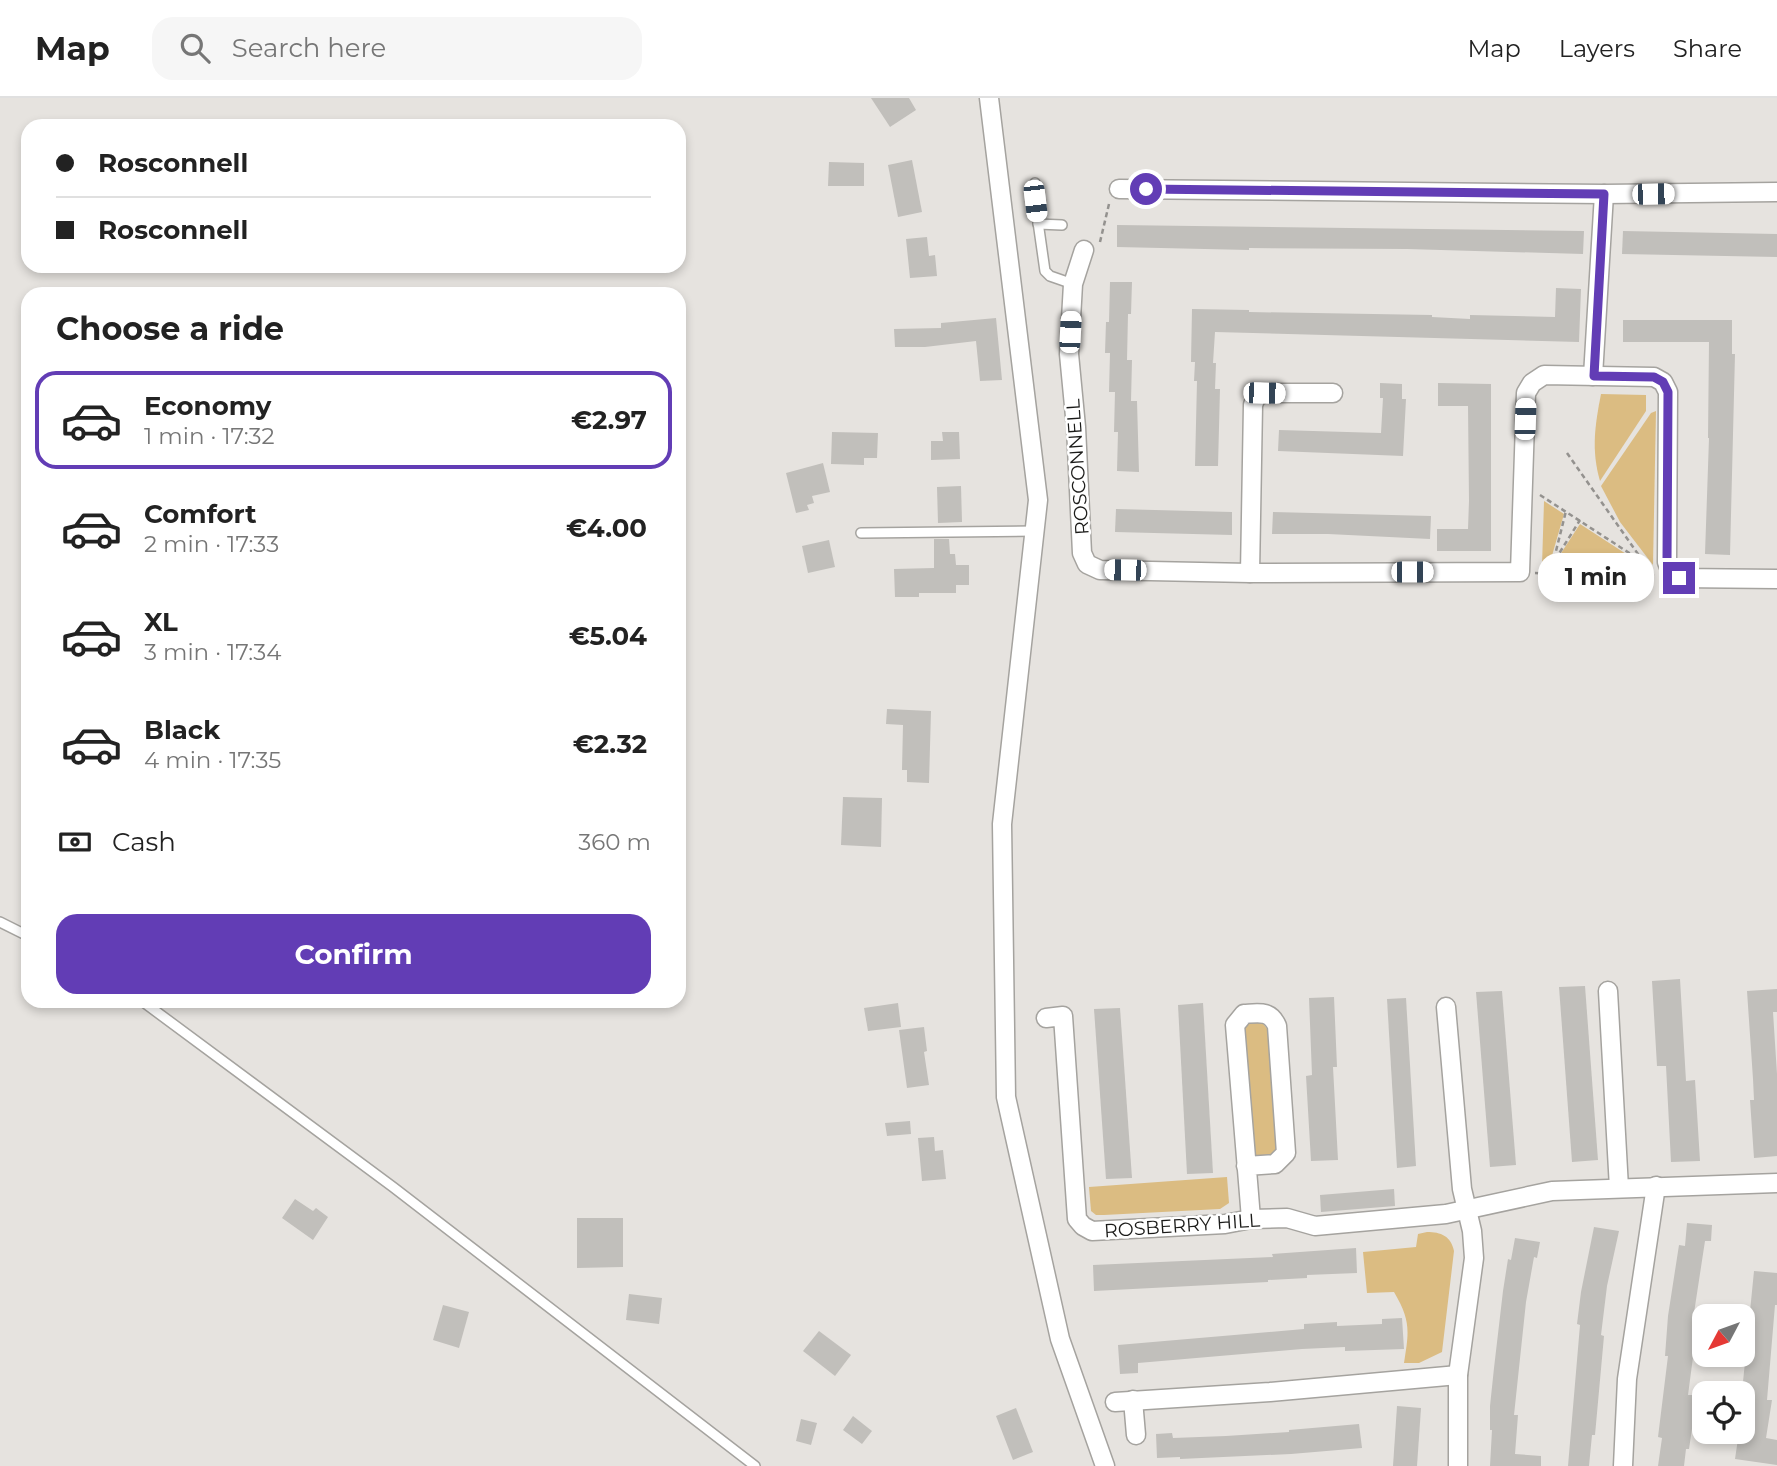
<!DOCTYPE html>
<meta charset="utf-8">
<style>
body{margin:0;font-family:Montserrat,sans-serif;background:#f6f6f6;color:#222;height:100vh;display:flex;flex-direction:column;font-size:26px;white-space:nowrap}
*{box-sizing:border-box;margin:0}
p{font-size:23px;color:#767676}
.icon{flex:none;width:38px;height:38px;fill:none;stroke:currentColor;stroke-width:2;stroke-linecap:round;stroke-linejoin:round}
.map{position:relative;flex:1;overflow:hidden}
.sheet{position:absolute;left:21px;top:189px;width:665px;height:721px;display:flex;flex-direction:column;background:#fff;border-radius:21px;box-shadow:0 4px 10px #0003}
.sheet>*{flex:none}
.guide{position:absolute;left:21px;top:21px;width:665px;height:154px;border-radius:21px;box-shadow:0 4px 10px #0003;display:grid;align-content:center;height:154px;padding:0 35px;background:#fff}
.needle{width:46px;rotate:229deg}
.controls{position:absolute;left:1692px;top:1206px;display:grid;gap:14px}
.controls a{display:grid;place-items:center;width:63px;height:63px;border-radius:14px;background:#fff;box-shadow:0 4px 10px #0003;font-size:35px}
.end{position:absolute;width:32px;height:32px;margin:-16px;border:9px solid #623db5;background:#fff;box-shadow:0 0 0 4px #fff}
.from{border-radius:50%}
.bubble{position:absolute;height:49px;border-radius:21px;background:#fff;box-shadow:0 4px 10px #0003;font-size:23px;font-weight:700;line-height:49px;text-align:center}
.car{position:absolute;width:21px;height:42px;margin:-21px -10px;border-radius:9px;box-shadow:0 0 5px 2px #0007;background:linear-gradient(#fff 24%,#345 0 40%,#fff 0 76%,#345 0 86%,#fff 0)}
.guide b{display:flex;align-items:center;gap:24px;height:66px;font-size:26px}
.guide b+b{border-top:2px solid #e0e0e0}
.guide i{width:18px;height:18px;background:#222}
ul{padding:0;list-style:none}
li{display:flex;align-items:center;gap:21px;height:98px;margin:0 14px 10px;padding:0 21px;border:4px solid transparent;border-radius:21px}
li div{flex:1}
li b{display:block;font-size:26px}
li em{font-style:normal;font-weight:700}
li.current{border-color:#623db5}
li>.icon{width:63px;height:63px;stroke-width:1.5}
h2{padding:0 35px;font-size:32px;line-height:84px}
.pay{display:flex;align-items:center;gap:18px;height:77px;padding:0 35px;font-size:26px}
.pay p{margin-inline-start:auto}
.action{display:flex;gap:14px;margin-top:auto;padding:14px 35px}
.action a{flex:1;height:80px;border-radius:21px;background:#623db5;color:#fff;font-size:28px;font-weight:700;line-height:80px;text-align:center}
header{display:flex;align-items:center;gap:42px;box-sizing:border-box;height:98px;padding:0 35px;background:#fff;border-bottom:2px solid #e0e0e0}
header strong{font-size:33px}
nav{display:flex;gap:38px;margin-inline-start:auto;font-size:24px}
.search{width:490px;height:63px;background:#f6f6f6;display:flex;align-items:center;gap:18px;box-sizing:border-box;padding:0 24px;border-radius:21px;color:#767676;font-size:26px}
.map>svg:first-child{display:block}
.green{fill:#dbbc82}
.building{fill:#c1bfbb}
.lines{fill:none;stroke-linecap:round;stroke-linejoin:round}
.service-casing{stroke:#a5a39f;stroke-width:12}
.minor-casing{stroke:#a5a39f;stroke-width:21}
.path{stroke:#94928f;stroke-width:2.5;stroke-dasharray:5 3.5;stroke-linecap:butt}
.service{stroke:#fff;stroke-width:9}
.minor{stroke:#fff;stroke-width:18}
.route{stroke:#623db5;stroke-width:9}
.labels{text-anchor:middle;stroke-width:5;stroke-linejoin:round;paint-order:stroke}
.street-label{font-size:19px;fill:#1b1b19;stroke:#fff}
</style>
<header>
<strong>Map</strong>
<div class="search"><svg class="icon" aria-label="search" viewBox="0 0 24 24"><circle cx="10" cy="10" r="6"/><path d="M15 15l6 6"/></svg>Search here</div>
<nav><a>Map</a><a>Layers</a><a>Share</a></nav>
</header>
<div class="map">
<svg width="1777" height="1368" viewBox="0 0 1777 1368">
<rect width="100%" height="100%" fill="#e6e3df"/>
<g class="green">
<path d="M1601,296L1646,297V313L1600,383C1591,352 1595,327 1601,296Z"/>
<path d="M1656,313L1653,467L1620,424L1601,388L1651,315Z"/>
<path d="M1544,403L1564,416L1549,468L1542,467Z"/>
<path d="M1580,426L1640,465L1636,476L1559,475L1554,466Z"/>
<path d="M1261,923L1268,932L1270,940L1278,1049L1272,1060L1259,1061L1254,1058L1242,931L1250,924Z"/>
<path d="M1227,1079L1229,1105L1220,1111L1104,1117H1096L1091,1113L1089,1089Z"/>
<path d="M1427,1134C1441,1134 1451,1138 1454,1153L1442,1254L1419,1265H1404C1409,1233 1411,1223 1394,1194L1367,1195L1363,1154L1416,1149L1418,1136Z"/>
</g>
<g class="building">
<path d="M871,0H909L916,12L890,29Z"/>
<path d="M912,62L922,114L898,119L888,67Z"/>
<path d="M829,64L864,65V88H828Z"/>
<path d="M1117,127L1584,133L1583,156L1407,151L1249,150V152L1117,149Z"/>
<path d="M1623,133L1777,136V159L1622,156Z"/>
<path d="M927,139L929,158L935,157L937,178L910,180L906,141Z"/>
<path d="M1110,184H1132L1131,216H1128L1127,262H1132L1131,303H1137L1139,374L1117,373L1118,334H1114L1115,294H1109L1110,255H1105L1106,224H1109Z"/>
<path d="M1556,190L1581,191L1579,244L1215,234L1213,265H1216L1215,291H1220L1218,368H1195L1197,283H1194L1195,264H1191L1192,211L1249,212V214L1432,217V219L1470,221V217L1555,219Z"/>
<path d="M996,220L1002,282L980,283L976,243L925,249H895L894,231L941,230V225Z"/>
<path d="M1623,222H1732V256H1735L1730,457L1705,456L1709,340H1708L1709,244H1623Z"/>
<path d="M1380,285L1402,286V301H1406L1403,358L1278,353L1279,332L1381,335L1383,300H1380Z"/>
<path d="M1438,285L1491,286V453H1437V431H1468L1469,403L1468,308H1438Z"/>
<path d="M832,334L878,335L877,360H864V367L831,366Z"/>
<path d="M942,334H959L960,361L931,362V343H943Z"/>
<path d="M823,365L830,394L812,398L814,405L807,407L809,412L796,415L786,375Z"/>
<path d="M961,388L962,424L938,425L937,389Z"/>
<path d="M1116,411L1232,414V437L1115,434Z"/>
<path d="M1273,414L1431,418L1430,441L1328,436H1272Z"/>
<path d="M934,441H949L950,456H955L956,467H969V487H956V495H919V499H895L894,471L934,470Z"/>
<path d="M829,442L835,469L808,475L802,448Z"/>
<path d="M887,611L931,613L929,685L907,684V672H902L903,627L886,626Z"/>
<path d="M843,699L882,700L881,749L841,747Z"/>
<path d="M1680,881L1686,983L1695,982L1700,1063L1671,1064L1666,968H1657L1652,883Z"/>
<path d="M1585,888L1598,1062L1572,1064L1559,889Z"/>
<path d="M1777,891V914H1773L1777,976V1058L1754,1060L1750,1002H1754L1753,981L1747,893Z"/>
<path d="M1502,893L1516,1067L1490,1069L1476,894Z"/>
<path d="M1334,899L1337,969H1333L1338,1062L1311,1063L1306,978L1312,977L1309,900Z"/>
<path d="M1406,900L1416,1068L1397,1070L1387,901Z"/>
<path d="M898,905L901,929L868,933L864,910Z"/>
<path d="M1203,905L1213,1075L1187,1076L1178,907Z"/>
<path d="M1120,910L1132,1080L1106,1081L1094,911Z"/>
<path d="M924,929L927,953L924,954L929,987L907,990L899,932Z"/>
<path d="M910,1023L911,1036L887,1038L885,1025Z"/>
<path d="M934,1039L935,1053L943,1052L946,1081L922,1083L918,1040Z"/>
<path d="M1394,1091L1395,1108L1321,1114L1320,1097Z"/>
<path d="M295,1101L313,1113L316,1110L328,1119L313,1142L282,1120Z"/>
<path d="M577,1120H623V1169L577,1170Z"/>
<path d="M1687,1125L1712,1127L1711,1143H1705L1692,1228L1694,1229L1693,1244H1695L1688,1297H1697L1689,1351H1686L1684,1368H1658L1662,1340L1658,1339L1668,1258H1665L1668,1218L1679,1147L1685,1148Z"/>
<path d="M1594,1129L1619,1133L1607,1188L1601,1237L1604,1238L1595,1337H1592L1589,1368H1568L1580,1227L1577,1226L1581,1194Z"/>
<path d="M1515,1140L1540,1144L1537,1160L1534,1159L1526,1204L1514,1317H1518L1515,1356L1541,1358V1368H1490L1492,1332H1490V1308L1494,1270L1503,1193L1508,1161L1511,1162Z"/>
<path d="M1356,1150L1357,1175L1307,1177V1180L1268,1182V1184L1094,1193L1093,1167L1273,1159L1272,1156Z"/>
<path d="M1754,1173L1777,1175V1207H1775L1767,1302H1772L1766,1340L1777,1342V1367L1735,1361L1739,1334H1743V1304L1746,1284H1743Z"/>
<path d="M629,1196L662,1200L659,1226L626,1222Z"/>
<path d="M443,1207L469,1214L459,1250L433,1242Z"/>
<path d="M1402,1220L1404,1251L1345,1253V1249L1302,1251L1138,1265V1275L1120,1276L1118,1247L1304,1231V1226L1337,1224V1228L1382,1226V1221Z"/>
<path d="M819,1233L851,1257L835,1278L803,1253Z"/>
<path d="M1397,1308L1421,1310L1417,1368H1393Z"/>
<path d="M1016,1310L1033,1354L1013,1362L996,1318Z"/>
<path d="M853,1318L872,1333L862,1346L843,1332Z"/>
<path d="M801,1321L817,1325L811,1347L796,1343Z"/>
<path d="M1359,1326L1362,1350L1291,1356L1180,1361V1359L1157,1360L1156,1336L1172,1335L1173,1340L1226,1338L1289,1334V1332Z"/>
</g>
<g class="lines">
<defs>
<g id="service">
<path d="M1035,85V103L1045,173L1050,178L1073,186"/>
<path d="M1038,126L1062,127"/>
<path d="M861,435L1035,433"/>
<path d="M0,824L28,838"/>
<path d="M142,903L393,1089L755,1368"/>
</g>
<g id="minor">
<path d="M989,0L1038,402L1002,726L1006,999L1060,1241L1105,1368"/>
<path d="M1119,91L1604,96L1777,94"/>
<path d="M1084,152L1073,186L1069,256L1076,329L1082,455L1087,466L1100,472L1250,475L1520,474L1526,295L1532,285L1544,277L1654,279L1663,284L1668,294L1667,464L1671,474L1679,480L1777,481"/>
<path d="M1593,278L1604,96"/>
<path d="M1250,475L1253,307L1256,299L1264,295H1333"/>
<path d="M1608,893L1619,1090"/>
<path d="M1446,909L1462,1091L1472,1133L1474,1160L1458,1277V1368"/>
<path d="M1046,920L1063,918L1077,1121L1083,1128L1092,1133L1225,1126L1251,1121L1287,1120L1315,1128L1446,1116L1552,1093L1777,1085"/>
<path d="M1246,1068L1275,1066L1286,1055L1277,928C1270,912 1259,915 1244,916L1235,927L1249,1096L1251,1121"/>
<path d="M1133,1302L1136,1337"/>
<path d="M1115,1304L1270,1294L1458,1277"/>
<path d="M1623,1368L1627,1281L1656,1088"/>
</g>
</defs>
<use href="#service" class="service-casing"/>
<use href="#minor" class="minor-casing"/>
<g class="path">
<path d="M1100,144L1109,106"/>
<path d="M1567,355L1645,466L1639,479"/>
<path d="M1540,397L1640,462"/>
<path d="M1554,461L1566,413"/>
<path d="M1535,475L1639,479L1654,476"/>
<path d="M1554,476L1550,470L1580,422"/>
</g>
<use href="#service" class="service"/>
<use href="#minor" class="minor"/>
</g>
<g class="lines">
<path class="route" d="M1146,91L1604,96L1594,278L1654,279L1663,284L1668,294L1667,464L1671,474L1679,480"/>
</g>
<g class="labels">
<g class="street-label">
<text transform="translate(1077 369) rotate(-94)" y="7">ROSCONNELL</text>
<text transform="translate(1182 1127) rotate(-4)" y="7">ROSBERRY HILL</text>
</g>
</g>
</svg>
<div class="controls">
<a><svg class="needle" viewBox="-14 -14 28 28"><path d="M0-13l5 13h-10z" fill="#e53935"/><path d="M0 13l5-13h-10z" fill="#767676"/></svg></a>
<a><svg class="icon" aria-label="locate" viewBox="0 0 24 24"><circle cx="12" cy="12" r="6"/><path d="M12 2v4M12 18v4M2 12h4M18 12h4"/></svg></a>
</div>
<i class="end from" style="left:1146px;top:91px"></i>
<i class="end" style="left:1679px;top:480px"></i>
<div class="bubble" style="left:1538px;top:455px;width:116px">1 min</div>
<i class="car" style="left:1653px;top:96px;rotate:89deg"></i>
<i class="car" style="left:1035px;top:103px;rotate:173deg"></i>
<i class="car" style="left:1070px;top:234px;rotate:3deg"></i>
<i class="car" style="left:1264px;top:295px;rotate:91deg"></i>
<i class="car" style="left:1525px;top:321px;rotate:2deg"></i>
<i class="car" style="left:1125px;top:472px;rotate:271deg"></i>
<i class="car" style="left:1412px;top:474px;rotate:90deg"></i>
<div class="guide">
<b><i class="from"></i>Rosconnell</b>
<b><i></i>Rosconnell</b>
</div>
<section class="sheet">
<h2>Choose a ride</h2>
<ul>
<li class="current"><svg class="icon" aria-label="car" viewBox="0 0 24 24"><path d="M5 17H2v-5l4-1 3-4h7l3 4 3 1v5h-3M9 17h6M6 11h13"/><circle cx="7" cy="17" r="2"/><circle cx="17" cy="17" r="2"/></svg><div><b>Economy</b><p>1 min · 17:32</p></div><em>€2.97</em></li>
<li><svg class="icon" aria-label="car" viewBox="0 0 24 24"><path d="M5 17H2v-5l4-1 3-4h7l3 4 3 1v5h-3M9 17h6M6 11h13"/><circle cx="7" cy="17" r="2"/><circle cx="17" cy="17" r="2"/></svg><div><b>Comfort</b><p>2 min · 17:33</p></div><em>€4.00</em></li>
<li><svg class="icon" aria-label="car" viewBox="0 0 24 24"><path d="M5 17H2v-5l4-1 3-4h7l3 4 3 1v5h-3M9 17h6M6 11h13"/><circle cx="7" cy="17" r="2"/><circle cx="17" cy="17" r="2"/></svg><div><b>XL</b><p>3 min · 17:34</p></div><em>€5.04</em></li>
<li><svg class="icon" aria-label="car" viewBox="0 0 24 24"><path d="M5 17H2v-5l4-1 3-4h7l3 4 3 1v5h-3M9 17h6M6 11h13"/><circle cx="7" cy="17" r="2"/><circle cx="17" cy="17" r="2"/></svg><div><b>Black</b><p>4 min · 17:35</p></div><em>€2.32</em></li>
</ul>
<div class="pay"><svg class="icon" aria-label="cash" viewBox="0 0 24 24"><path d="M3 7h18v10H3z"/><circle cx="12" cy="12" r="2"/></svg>Cash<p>360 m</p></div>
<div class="action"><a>Confirm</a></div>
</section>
</div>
